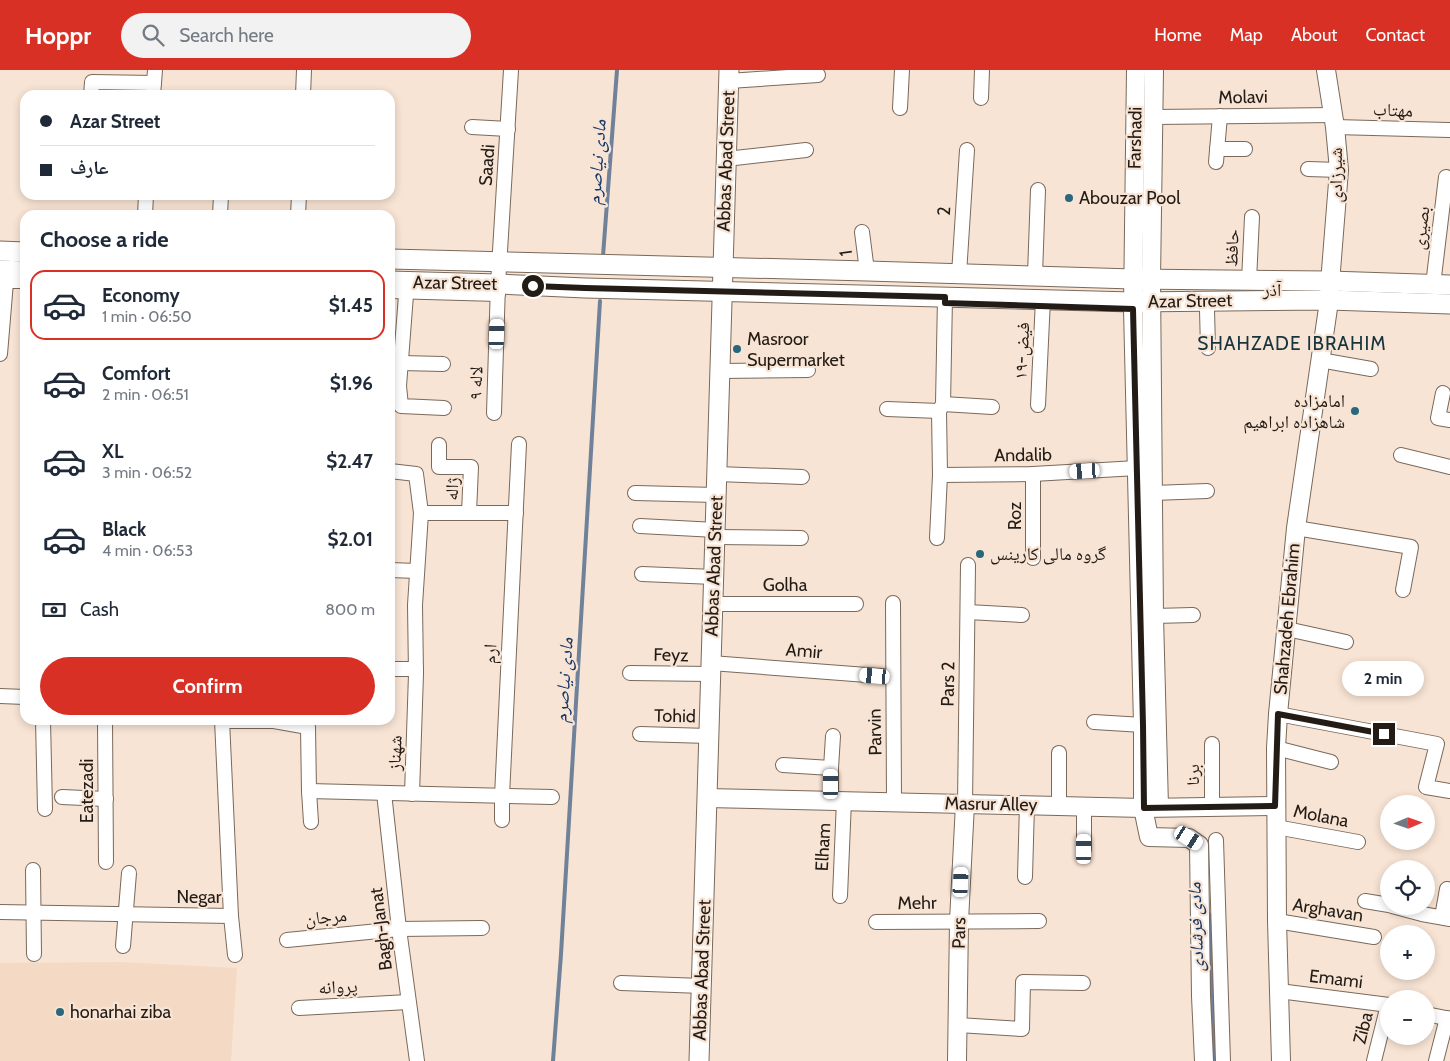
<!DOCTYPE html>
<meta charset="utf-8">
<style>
body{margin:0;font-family:Cabin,"Noto Naskh Arabic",sans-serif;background:#f2f2f3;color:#1f2937;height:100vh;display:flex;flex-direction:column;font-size:19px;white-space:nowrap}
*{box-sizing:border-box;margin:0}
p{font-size:16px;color:#747a83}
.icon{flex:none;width:28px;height:28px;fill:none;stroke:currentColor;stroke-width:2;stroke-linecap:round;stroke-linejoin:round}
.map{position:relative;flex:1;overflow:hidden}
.panel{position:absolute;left:20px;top:140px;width:375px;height:515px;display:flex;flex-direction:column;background:#fff;border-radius:15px;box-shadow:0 2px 8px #0003}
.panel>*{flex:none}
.banner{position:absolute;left:20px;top:20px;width:375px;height:110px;border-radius:15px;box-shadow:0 2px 8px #0003;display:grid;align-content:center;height:110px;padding:0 20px;background:#fff}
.needle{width:32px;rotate:88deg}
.controls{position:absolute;left:1380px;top:725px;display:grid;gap:10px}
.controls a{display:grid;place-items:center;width:55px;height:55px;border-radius:50%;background:#fff;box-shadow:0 2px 8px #0003;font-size:25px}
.end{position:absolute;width:22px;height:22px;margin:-11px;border:6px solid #231c16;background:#fff;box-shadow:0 0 0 2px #fff}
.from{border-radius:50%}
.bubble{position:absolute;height:35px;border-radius:18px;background:#fff;box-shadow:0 2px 8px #0003;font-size:16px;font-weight:700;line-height:35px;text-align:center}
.car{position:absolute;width:15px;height:30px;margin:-15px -8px;border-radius:6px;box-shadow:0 0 4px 1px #0007;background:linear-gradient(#fff 24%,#345 0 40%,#fff 0 76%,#345 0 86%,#fff 0)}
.banner b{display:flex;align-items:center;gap:18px;height:48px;font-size:19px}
.banner b+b{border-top:1px solid #e0e1e3}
.banner i{width:12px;height:12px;background:#1f2937}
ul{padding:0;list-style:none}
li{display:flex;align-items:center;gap:15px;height:70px;margin:0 10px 8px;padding:0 10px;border:2px solid transparent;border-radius:15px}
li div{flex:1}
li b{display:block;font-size:19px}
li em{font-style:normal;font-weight:700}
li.on{border-color:#d93025}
li>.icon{width:45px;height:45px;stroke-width:1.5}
h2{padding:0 20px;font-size:22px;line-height:60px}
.pay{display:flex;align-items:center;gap:12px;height:55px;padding:0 20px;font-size:19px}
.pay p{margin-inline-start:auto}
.cta{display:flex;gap:10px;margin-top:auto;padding:10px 20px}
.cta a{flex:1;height:58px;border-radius:30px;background:#d93025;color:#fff;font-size:20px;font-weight:700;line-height:58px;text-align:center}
header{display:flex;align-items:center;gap:30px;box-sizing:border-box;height:70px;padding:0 25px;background:#d93025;color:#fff}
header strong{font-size:24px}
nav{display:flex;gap:28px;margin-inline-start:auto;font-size:18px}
.search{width:350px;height:45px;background:#f2f2f3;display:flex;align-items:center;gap:12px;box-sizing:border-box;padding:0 18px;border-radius:28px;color:#747a83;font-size:19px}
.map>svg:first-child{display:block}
.built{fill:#f4dac4}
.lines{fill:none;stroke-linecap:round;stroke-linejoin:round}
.stream{stroke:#70819a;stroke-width:4}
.minor-casing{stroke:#7a695a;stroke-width:16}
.tertiary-casing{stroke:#7a695a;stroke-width:20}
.secondary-casing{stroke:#7a695a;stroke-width:21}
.minor{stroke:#fff;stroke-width:14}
.tertiary{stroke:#fff;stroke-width:18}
.secondary{stroke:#fff;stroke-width:19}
.route{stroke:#231c16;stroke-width:6}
.poi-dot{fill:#28677c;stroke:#f8e4d4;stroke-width:2}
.labels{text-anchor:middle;stroke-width:4.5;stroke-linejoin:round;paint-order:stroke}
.street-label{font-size:18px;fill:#231c16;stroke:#f8e4d4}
.poi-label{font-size:18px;fill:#231c16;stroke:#f8e4d4;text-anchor:start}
.water-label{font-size:19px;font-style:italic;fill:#153867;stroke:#f8e4d4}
.neighbourhood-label{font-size:19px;letter-spacing:1px;fill:#16343e;stroke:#f8e4d4}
</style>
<header>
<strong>Hoppr</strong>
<div class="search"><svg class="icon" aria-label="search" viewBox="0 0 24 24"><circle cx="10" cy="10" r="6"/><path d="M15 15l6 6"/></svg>Search here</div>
<nav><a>Home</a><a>Map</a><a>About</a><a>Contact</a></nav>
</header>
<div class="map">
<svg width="1450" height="991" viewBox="0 0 1450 991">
<rect width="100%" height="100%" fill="#f8e4d4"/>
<path class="built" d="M122,892L237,898L231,991H0V893Z"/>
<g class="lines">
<g class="stream">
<path d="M1144,55L1145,7"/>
<path d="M1143,163V137"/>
<path d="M603,186L617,0"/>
<path d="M1209,844L1214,991"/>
<path d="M553,991L561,884L600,231"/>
</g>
<defs>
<g id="minor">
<path d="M729,11L818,5"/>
<path d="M91,25L92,12L154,13"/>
<path d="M153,25L155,0"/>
<path d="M303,25L304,0"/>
<path d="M981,28L982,0"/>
<path d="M900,38L902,0"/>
<path d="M1154,47L1333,45"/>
<path d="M472,57L508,59"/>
<path d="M1335,57L1449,60"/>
<path d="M1217,79H1245"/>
<path d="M726,89L806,80"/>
<path d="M1216,92L1220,46"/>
<path d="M1308,99L1339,100"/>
<path d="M145,145L146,125"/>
<path d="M220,145L221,125"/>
<path d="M298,145L299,125"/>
<path d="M862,162L867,201"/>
<path d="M959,204L967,80"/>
<path d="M1035,205L1038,120"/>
<path d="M0,211H25"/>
<path d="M1249,211L1252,147"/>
<path d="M407,212L399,316L401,336L444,338"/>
<path d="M1433,215L1446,107"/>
<path d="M390,221L498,224"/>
<path d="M1207,240L1208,278"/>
<path d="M0,284L7,200"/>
<path d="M1320,290L1371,299"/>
<path d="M401,293L443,294"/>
<path d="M720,301L808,300"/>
<path d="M1443,323L1438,348L1450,350"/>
<path d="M943,334L992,337"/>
<path d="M1038,335L1043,229"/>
<path d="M887,339L939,341"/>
<path d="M494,343L498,214L511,0"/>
<path d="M439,375V397H471L469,443"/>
<path d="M1401,385L1450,397"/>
<path d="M390,401L416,404L421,443L415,535L416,604L412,724"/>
<path d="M717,404L802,407"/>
<path d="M1033,404V488"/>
<path d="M940,405L1033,404L1137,398"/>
<path d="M635,423L716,425"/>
<path d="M1153,423L1207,421"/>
<path d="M421,443H516"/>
<path d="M640,456L716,460"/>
<path d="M1296,458L1411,477L1403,520"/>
<path d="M715,467L801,468"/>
<path d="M937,468L940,405L939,341L943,334L945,227"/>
<path d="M390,500L417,501"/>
<path d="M642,504L714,507"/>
<path d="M893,533L894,731"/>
<path d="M713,534H856"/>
<path d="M968,542L1022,545"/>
<path d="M1154,546L1193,545"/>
<path d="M1287,559L1346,572"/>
<path d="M711,593L893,607"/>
<path d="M390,599H416"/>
<path d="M630,603L711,604"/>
<path d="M0,626L25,627"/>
<path d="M1278,644L1437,674L1426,717L1450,721"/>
<path d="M43,650L45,739"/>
<path d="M105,650L106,792"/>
<path d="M222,650L231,846L235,885"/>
<path d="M223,651H274L308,657L309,721L311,752"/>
<path d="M1094,652L1143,655"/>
<path d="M640,664L709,666"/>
<path d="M1276,678L1331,692"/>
<path d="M783,695L831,698"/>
<path d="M309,721L552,727"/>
<path d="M384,723L399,859L417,991"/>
<path d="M62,727L106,729"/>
<path d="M831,731V698L833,666"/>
<path d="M965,734L968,495"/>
<path d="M1059,735V683"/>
<path d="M1212,737V674"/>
<path d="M502,750V726L519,374"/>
<path d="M1276,757L1358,772"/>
<path d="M1216,770L1223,991"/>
<path d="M1084,779V736"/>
<path d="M33,800L34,884"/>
<path d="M1025,807L1027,734"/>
<path d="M840,826L844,730"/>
<path d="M1365,831L1389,835"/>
<path d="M1392,836L1422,844L1450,849"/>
<path d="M0,842L231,846"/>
<path d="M1442,847L1447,819"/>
<path d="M1277,851L1374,867"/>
<path d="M876,852L1039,851"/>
<path d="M287,870L399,859L482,858"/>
<path d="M123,876L129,803"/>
<path d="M621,913L702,916"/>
<path d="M1279,921L1389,935"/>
<path d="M299,938L408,932"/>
<path d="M1426,944L1450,949"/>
<path d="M958,955L1022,959L1023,912L1083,913"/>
<path d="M1374,991L1388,935"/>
<path d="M1436,991L1447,948"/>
</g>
<g id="tertiary">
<path d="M1136,0L1133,239L1143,655V738L1149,767L1189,768L1199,775L1201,926L1204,991"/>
<path d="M1154,0L1151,210L1154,546L1159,737"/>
<path d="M707,728L1143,738L1275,736"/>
<path d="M957,991L959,851L965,734"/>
<path d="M1281,991L1277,851L1276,678L1278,644L1296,458L1328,238L1339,100L1335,57L1326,0"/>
</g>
<g id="secondary">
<path d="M0,181L25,182"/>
<path d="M390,189L867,201L1133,209L1330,211L1450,215"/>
<path d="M0,200L25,201"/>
<path d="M390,211L498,214L585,218L1133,232L1329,230L1450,234"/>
<path d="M699,991L729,0"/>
</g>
</defs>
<use href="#minor" class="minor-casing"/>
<use href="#tertiary" class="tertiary-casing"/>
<use href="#secondary" class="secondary-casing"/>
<use href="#minor" class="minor"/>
<use href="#tertiary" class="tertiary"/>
<use href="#secondary" class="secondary"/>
</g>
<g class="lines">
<path class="route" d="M533,216L585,218L945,227V233L1133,239L1143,655L1144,738L1275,736L1278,644L1384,664"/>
</g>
<g class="poi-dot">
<circle cx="1069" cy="128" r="5"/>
<circle cx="737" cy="279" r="5"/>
<circle cx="1355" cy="341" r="5"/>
<circle cx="980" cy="484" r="5"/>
<circle cx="60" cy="942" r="5"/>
</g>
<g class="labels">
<g class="street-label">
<text transform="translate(1243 27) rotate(-1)" y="6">Molavi</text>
<text transform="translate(1393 40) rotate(2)" y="6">مهتاب</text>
<text transform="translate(1135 68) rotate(-89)" y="6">Farshadi</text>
<text transform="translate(726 91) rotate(-88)" y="6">Abbas Abad Street</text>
<text transform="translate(487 95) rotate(-86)" y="6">Saadi</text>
<text transform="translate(1336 105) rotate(-90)" y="6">شیرزادی</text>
<text transform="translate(944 141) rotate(-86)" y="6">2</text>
<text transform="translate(1421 158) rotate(-83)" y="6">بصیری</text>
<text transform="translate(1232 178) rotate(-88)" y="6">حافظ</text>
<text transform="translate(846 183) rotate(-97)" y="6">1</text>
<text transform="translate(455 213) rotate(1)" y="6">Azar Street</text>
<text x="1272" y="226">آذر</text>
<text transform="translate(1190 231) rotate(-1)" y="6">Azar Street</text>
<text transform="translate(1022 281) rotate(-87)" y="6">۱۹-فیض</text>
<text transform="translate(476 313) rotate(-88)" y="6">۹ لاله</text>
<text transform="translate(1023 385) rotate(-1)" y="6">Andalib</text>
<text transform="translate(452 419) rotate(-88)" y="6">ژاله</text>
<text transform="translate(1015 446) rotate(-90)" y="6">Roz</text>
<text transform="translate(714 496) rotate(-88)" y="6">Abbas Abad Street</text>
<text x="785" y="521">Golha</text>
<text transform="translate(1287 549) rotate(-85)" y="6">Shahzadeh Ebrahim</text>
<text transform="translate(804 581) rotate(5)" y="6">Amir</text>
<text transform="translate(490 584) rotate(-87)" y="6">ارم</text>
<text transform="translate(671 585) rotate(1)" y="6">Feyz</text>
<text transform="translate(948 614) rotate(-89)" y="6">Pars 2</text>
<text transform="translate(675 646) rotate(1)" y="6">Tohid</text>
<text transform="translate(875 662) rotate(-91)" y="6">Parvin</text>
<text transform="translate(395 683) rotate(-88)" y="6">شهناز</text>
<text transform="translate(1193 705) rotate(-90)" y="6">برنا</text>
<text transform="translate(87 721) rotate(-90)" y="6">Eatezadi</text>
<text transform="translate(991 734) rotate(1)" y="6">Masrur Alley</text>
<text transform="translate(1321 746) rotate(11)" y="6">Molana</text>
<text transform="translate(823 777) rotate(-87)" y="6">Elham</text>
<text x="199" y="833">Negar</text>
<text transform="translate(917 833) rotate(-1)" y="6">Mehr</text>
<text transform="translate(1328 840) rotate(9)" y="6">Arghavan</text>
<text transform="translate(326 847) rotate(-6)" y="6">مرجان</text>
<text transform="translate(381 859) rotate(-97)" y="6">Bagh-Janat</text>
<text transform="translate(959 863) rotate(-89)" y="6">Pars</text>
<text transform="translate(702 900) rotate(-88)" y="6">Abbas Abad Street</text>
<text transform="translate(1336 909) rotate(7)" y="6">Emami</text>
<text transform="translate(338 917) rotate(-3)" y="6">پروانه</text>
<text transform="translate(1363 958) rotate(-76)" y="6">Ziba</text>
</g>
<g class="poi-label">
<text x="1079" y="134">Abouzar Pool</text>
<text x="747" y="275">Masroor<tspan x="747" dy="21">Supermarket</tspan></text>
<text x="1345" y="337" text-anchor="end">امامزاده<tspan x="1345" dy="21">شاهزاده ابراهیم</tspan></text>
<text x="990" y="490">گروه مالی کارینس</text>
<text x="70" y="948">honarhai ziba</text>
</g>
<g class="water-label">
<text transform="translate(596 92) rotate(-86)" y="7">مادی نیاصرم</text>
<text transform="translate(563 610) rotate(-86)" y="7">مادی نیاصرم</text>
<text transform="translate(1195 857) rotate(-92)" y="7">مادی فرشادی</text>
</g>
<g class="neighbourhood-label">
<text x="1292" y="280">SHAHZADE IBRAHIM</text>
</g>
</g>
</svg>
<div class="controls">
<a><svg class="needle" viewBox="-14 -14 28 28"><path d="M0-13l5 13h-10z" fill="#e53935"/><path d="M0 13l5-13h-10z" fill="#747a83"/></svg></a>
<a><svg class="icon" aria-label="locate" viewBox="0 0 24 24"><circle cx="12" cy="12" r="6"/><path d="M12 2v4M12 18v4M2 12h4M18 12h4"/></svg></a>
<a>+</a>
<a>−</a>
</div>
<i class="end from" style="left:533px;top:216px"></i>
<i class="end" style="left:1384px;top:664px"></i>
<div class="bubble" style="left:1342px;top:591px;width:82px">2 min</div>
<i class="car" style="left:497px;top:264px;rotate:2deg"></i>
<i class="car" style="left:1085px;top:401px;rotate:267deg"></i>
<i class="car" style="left:875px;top:606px;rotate:275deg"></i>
<i class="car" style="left:831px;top:714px;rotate:0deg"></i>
<i class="car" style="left:1189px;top:768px;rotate:123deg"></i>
<i class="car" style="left:1084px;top:779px;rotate:0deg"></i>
<i class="car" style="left:961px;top:812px;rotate:3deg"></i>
<div class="banner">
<b><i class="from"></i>Azar Street</b>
<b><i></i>عارف</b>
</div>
<section class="panel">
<h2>Choose a ride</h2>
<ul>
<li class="on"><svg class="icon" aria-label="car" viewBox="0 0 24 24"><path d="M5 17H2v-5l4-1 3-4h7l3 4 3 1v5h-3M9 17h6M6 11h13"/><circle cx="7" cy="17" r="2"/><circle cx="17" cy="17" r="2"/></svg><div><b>Economy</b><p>1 min · 06:50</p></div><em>$1.45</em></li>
<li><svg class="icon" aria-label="car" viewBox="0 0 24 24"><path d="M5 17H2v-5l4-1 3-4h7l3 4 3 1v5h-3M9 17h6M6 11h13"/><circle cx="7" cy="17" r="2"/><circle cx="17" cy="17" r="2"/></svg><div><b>Comfort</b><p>2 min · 06:51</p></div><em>$1.96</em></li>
<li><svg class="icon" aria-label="car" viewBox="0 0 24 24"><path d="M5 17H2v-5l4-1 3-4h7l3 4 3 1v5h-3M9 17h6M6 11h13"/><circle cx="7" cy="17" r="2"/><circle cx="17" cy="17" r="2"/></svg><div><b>XL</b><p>3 min · 06:52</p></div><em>$2.47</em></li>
<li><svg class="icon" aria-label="car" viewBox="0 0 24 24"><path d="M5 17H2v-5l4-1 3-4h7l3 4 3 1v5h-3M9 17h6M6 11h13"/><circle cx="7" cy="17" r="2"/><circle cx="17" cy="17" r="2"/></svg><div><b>Black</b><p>4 min · 06:53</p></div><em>$2.01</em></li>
</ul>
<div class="pay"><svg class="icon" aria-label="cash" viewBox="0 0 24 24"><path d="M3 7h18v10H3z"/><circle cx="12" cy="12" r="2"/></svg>Cash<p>800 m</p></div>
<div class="cta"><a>Confirm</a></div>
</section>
</div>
